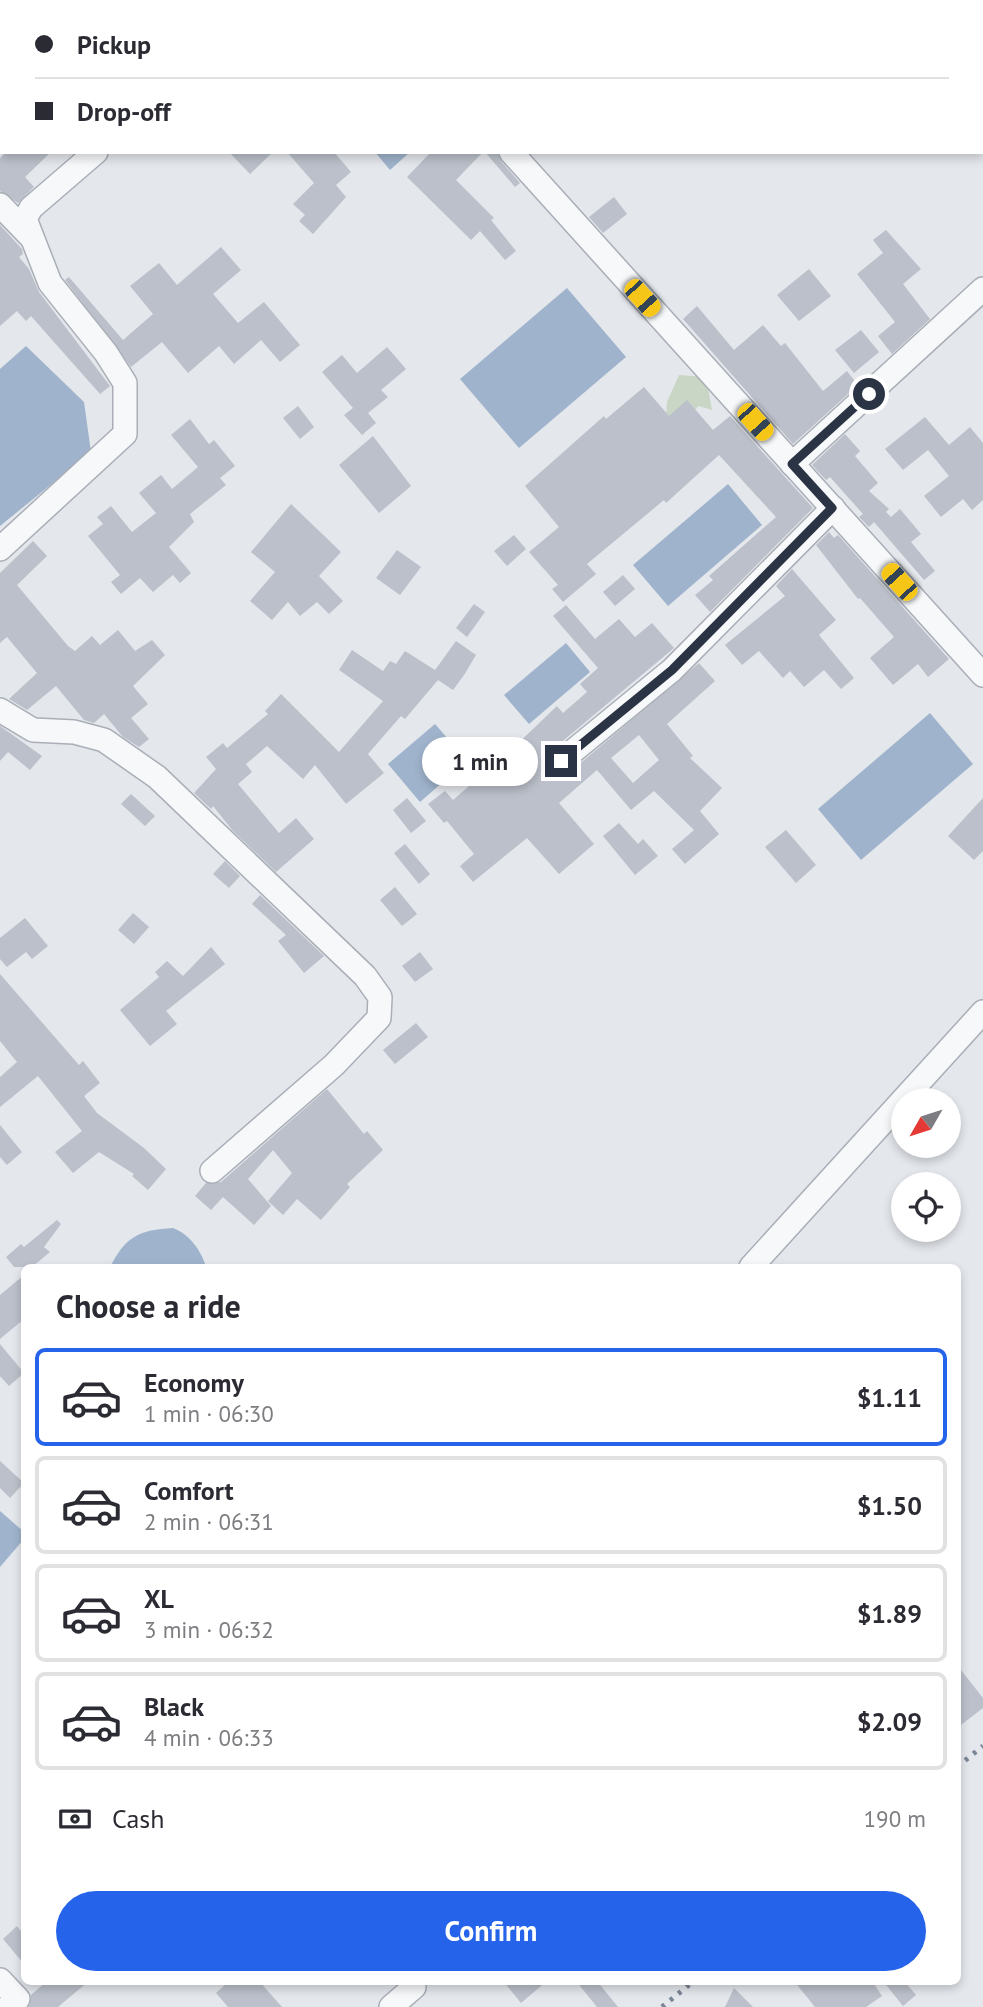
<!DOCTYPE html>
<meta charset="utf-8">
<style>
body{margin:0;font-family:"PT Sans",sans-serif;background:#f7f7f7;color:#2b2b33;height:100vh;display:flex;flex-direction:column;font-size:26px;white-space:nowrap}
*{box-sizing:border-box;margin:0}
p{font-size:23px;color:#7c7c81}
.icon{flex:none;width:38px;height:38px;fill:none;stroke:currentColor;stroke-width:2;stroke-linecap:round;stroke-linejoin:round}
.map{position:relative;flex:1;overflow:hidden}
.side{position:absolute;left:21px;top:1264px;width:940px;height:721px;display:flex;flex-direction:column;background:#fff;border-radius:10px;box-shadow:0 4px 10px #0003}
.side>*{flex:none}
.guide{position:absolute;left:0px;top:0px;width:984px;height:154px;box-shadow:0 4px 10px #0003;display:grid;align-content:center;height:154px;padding:0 35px;background:#fff}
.needle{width:46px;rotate:231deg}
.buttons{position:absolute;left:891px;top:1088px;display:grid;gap:14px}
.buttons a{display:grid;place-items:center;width:70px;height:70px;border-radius:50%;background:#fff;box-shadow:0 4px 10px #0003;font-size:35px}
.end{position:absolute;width:32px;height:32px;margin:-16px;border:9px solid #2b3445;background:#fff;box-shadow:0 0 0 4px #fff}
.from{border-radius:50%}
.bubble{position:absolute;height:49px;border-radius:24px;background:#fff;box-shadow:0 4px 10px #0003;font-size:23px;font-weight:700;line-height:49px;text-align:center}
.car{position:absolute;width:21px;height:42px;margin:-21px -10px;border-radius:9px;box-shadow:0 0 5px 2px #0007;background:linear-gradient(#f5c518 24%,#345 0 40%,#f5c518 0 76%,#345 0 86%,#f5c518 0)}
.guide b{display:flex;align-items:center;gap:24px;height:66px;font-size:26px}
.guide b+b{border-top:2px solid #e1e1e2}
.guide i{width:18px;height:18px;background:#2b2b33}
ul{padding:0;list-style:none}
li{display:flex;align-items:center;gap:21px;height:98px;margin:0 14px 10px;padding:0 21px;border:4px solid #e1e1e2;border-radius:10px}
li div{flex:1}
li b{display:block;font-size:26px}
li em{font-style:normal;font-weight:700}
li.active{border-color:#2563eb}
li>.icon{width:63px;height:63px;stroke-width:1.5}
h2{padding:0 35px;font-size:32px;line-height:84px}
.pay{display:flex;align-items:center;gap:18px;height:77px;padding:0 35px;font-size:26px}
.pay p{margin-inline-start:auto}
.cta{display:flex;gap:14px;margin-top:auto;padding:14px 35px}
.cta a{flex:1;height:80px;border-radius:42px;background:#2563eb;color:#fff;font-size:28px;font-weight:700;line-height:80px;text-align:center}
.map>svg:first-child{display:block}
.green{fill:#c9d6c5}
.water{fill:#9fb4cc}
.building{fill:#bbc0ca;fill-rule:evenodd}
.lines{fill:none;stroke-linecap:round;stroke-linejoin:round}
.minor-casing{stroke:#a9aeb7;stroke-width:26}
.minor{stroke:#f7f8fa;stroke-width:23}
.rail{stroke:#7d8696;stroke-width:5;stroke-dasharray:3.5 7;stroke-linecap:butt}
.route{stroke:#2b3445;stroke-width:9}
</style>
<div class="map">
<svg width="983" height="2007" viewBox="0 0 983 2007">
<rect width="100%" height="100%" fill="#e4e7ec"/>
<path class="green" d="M679,375L706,377L712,410L698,406L682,431L666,417L667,402Z"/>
<g class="water">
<path d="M375,152H410L390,170Z"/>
<path d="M567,288L626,357L519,448L460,379Z"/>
<path d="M26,346L84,402L91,452L0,526V369Z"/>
<path d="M728,484L762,525L668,606L633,565Z"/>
<path d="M566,643L590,672L529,724L504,695Z"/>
<path d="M930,713L973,764L861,860L818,809Z"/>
<path d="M435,724L467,761L420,802L388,764Z"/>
<path d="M173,1228C189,1234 201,1250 206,1267H110C126,1236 139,1230 173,1228Z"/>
<path d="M0,1511L24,1532V1539L0,1567Z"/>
</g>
<g class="building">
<path d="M6,152H51L25,177L34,187L18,203L0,191V158Z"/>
<path d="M229,152H273L250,174Z"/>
<path d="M287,152H334L351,172L336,185L346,197L313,234L299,221L305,215L293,204L314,183Z"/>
<path d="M431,152H483L456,180L494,218L491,220L516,251L505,260L480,231L471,240L407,177Z"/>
<path d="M485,152H497L501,161L520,183L515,187Z"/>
<path d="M614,197L627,214L603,233L589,217Z"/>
<path d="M0,225L22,249L23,254L19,257L29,269L39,292L110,386L100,394L31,316L26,321L17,311L0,326Z"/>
<path d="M886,230L921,269L903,284L930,319L892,354L878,336L895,322L857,274L883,253L873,240Z"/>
<path d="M221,247L241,270L213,294L238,323L264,302L300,345L280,362L261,340L234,364L219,346L188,373L162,342L131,367L65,280L69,277L123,340L153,314L130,286L159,263L177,285Z"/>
<path d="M809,269L831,296L799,321L777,295Z"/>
<path d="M697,306L734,350L763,325L781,346L785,343L823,391L847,371L858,385L793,444L683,319Z"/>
<path d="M861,330L879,352L854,373L835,350Z"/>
<path d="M387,347L406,369L381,390L388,397L368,413L376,423L362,435L344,415L353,408L322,372L342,355L357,373Z"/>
<path d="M644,387L669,416L687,400L713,430L730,416L813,508L710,612L695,595L713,580L709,576L776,517L719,455L666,503L664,500L587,564L596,574L563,602L552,589L558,585L529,552L559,527L525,486L604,416L606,419Z"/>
<path d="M298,406L314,427L300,439L283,418Z"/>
<path d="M925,417L949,445L970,427L983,443V500L972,510L963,499L941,517L924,496L949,476L928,450L903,470L885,449Z"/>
<path d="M190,419L209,444L214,440L235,466L220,478L226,485L190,514L194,522L169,547L191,573L180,583L173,575L153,592L140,578L121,594L111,582L120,575L88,536L103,524L97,517L111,506L132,532L156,513L139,493L161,475L172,489L198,467L171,435Z"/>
<path d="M845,434L860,451L855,456L878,483L869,491L889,509L886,512L891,517L900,509L921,534L911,542L935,571L924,580L874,522L869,527L859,517L863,514L830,477L826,480L812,465Z"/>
<path d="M373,436L411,486L379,513L339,465Z"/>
<path d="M291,504L341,552L319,576L343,601L329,614L317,602L300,616L288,602L272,620L250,601L275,572L251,552Z"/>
<path d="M829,532L834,538L838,535L949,659L928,677L918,664L893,685L870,658L894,637L860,598L858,599L816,545Z"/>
<path d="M514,535L526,549L507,566L494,551Z"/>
<path d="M33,541L47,556L17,585L68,646L75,651L92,636L100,645L118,630L135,651L152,640L165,655L133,686L148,704L131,718L149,739L139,747L123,737L104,714L94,723L84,720L56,686L27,710L9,699L37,673L7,637L0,643V573Z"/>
<path d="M397,550L421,567L400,595L376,578Z"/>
<path d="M792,569L836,620L819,635L854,678L841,689L824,670L804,687L790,671L783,678L759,651L742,665L725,645L785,596L776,586Z"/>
<path d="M623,575L635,589L615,606L603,592Z"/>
<path d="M474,604L485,612L467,637L456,628Z"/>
<path d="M566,605L595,639L619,619L635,637L652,623L674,648L552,750L548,757L550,769L557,774L570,772L699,663L715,681L667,724L693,756L690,758L722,788L700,811L719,834L685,864L672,849L694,830L654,791L631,810L597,770L559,803L594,844L559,874L527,838L473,882L460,866L474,854L447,821L444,823L428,804L445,791L453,800L476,780L478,783L513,753L511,750L557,706L563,713L587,692L580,684L598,668L553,616ZM639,735L659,760L633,783L611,758Z"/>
<path d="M456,641L476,655L464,675L453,690L438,680L405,719L401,716L368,754L384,773L346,804L315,765L303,779L267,746L246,764L252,772L238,784L279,833L296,818L314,839L276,872L233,831L213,806L211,809L194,793L216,769L206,757L223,743L227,748L268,714L265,711L281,694L339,752L383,701L339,670L352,650L383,671L390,661L396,664L405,651L435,670Z"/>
<path d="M0,726L42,756L30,770L8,752L0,761Z"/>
<path d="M131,794L155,816L145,826L121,804Z"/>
<path d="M407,798L426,821L411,833L393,810Z"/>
<path d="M983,798V851L974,860L948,836Z"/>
<path d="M619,823L638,844L643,839L658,856L635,875L603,836Z"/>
<path d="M786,830L816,865L796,883L765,847Z"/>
<path d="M405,844L430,874L419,884L394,853Z"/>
<path d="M225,861L240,876L229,888L213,874Z"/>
<path d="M395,887L417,914L402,926L380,900Z"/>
<path d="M260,895L324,956L304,973L278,941L286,935L252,904Z"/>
<path d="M133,913L149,927L134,944L118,930Z"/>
<path d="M25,918L48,946L32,959L26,952L7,967L0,959V938Z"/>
<path d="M211,947L225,964L166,1011L177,1024L150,1046L120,1010L159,977L155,972L167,961L183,976Z"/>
<path d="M420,952L433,969L415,982L402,966Z"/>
<path d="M0,974L79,1065L83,1061L100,1083L84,1096L97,1113L144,1148L166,1169L148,1190L132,1176L134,1174L99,1152L73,1173L55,1152L82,1131L38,1076L0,1107V1077L17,1062L0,1041Z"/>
<path d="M416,1023L428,1037L395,1064L383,1050Z"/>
<path d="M327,1089L364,1134L367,1131L383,1150L347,1184L350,1187L321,1220L297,1199L283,1215L268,1201L292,1173L273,1150L248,1179L271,1206L254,1225L223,1197L211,1210L195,1196L206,1183L221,1182Z"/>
<path d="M0,1125L22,1152L7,1165L0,1157Z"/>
<path d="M57,1220L61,1224L44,1247L50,1252L32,1267H14L6,1257L21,1244L24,1247Z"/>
<path d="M24,1275V1319L0,1339V1295Z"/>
<path d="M0,1344L24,1373L9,1386L0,1376Z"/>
<path d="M0,1461L24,1483L10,1498L0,1488Z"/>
<path d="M957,1665L983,1698V1708L957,1728Z"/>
<path d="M17,1926L24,1935V1964L3,1939Z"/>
<path d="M47,1981H89L58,2007H29L31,1995Z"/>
<path d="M229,1981H259L282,2007H228L216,1993Z"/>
<path d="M503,1981H547L521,2003Z"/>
<path d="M576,1981H597L618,2007H597Z"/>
<path d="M794,1981H872L882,1996L866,2007H815Z"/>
<path d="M883,1981H904L916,1995L903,2006Z"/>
<path d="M734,1988L753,2007H725Z"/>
</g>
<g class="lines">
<defs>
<g id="minor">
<path d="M374,0L375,2"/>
<path d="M251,2L253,0"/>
<path d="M429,2L431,0"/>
<path d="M511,152L983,675"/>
<path d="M0,205L31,237"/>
<path d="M792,464L983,289"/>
<path d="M0,549L125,434V383L106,353L50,283L25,219L31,208L96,152"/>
<path d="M0,710L33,730L74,732L104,740L157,777L365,976L380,997L379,1018L334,1065L212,1171"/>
<path d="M561,761L672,670L833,508"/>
<path d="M751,1267L983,1012"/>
<path d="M0,1980L18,1999L8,2007"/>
<path d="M391,2007L414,1987"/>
</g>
</defs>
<use href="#minor" class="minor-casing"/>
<use href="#minor" class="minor"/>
<g class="rail">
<path d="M957,1767L983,1746"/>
<path d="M662,2007L694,1981"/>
</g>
</g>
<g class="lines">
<path class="route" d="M561,761L672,670L832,508L792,464L869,394"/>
</g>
</svg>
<div class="buttons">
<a><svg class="needle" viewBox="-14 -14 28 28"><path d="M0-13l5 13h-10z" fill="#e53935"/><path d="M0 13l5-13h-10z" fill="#7c7c81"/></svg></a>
<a><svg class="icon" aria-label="locate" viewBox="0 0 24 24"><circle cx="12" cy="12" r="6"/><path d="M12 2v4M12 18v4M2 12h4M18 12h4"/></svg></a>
</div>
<i class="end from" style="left:869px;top:394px"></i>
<i class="end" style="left:561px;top:761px"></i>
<div class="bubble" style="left:422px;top:737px;width:116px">1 min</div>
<i class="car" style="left:642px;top:298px;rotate:138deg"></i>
<i class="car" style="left:755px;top:422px;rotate:138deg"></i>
<i class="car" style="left:899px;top:582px;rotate:318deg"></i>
<div class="guide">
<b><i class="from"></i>Pickup</b>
<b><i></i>Drop-off</b>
</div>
<section class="side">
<h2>Choose a ride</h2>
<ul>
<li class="active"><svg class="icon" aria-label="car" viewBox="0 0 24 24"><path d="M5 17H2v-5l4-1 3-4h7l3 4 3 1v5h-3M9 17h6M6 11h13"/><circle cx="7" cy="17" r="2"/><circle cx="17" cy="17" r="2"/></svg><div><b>Economy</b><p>1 min · 06:30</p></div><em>$1.11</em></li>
<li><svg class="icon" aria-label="car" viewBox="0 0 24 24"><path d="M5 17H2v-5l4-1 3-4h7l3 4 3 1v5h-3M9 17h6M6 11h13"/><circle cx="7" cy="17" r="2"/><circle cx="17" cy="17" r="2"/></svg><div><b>Comfort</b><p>2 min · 06:31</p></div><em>$1.50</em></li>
<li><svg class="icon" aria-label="car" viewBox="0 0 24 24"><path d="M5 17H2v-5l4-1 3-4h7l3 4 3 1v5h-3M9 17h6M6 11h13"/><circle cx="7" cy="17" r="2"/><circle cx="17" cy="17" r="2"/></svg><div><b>XL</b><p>3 min · 06:32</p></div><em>$1.89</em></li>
<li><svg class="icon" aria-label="car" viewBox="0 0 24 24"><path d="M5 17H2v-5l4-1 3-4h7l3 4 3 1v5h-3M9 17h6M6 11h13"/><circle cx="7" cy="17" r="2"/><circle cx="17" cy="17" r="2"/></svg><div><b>Black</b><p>4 min · 06:33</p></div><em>$2.09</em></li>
</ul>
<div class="pay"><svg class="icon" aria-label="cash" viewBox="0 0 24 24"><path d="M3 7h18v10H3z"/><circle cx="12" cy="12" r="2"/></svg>Cash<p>190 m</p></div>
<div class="cta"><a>Confirm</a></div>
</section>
</div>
